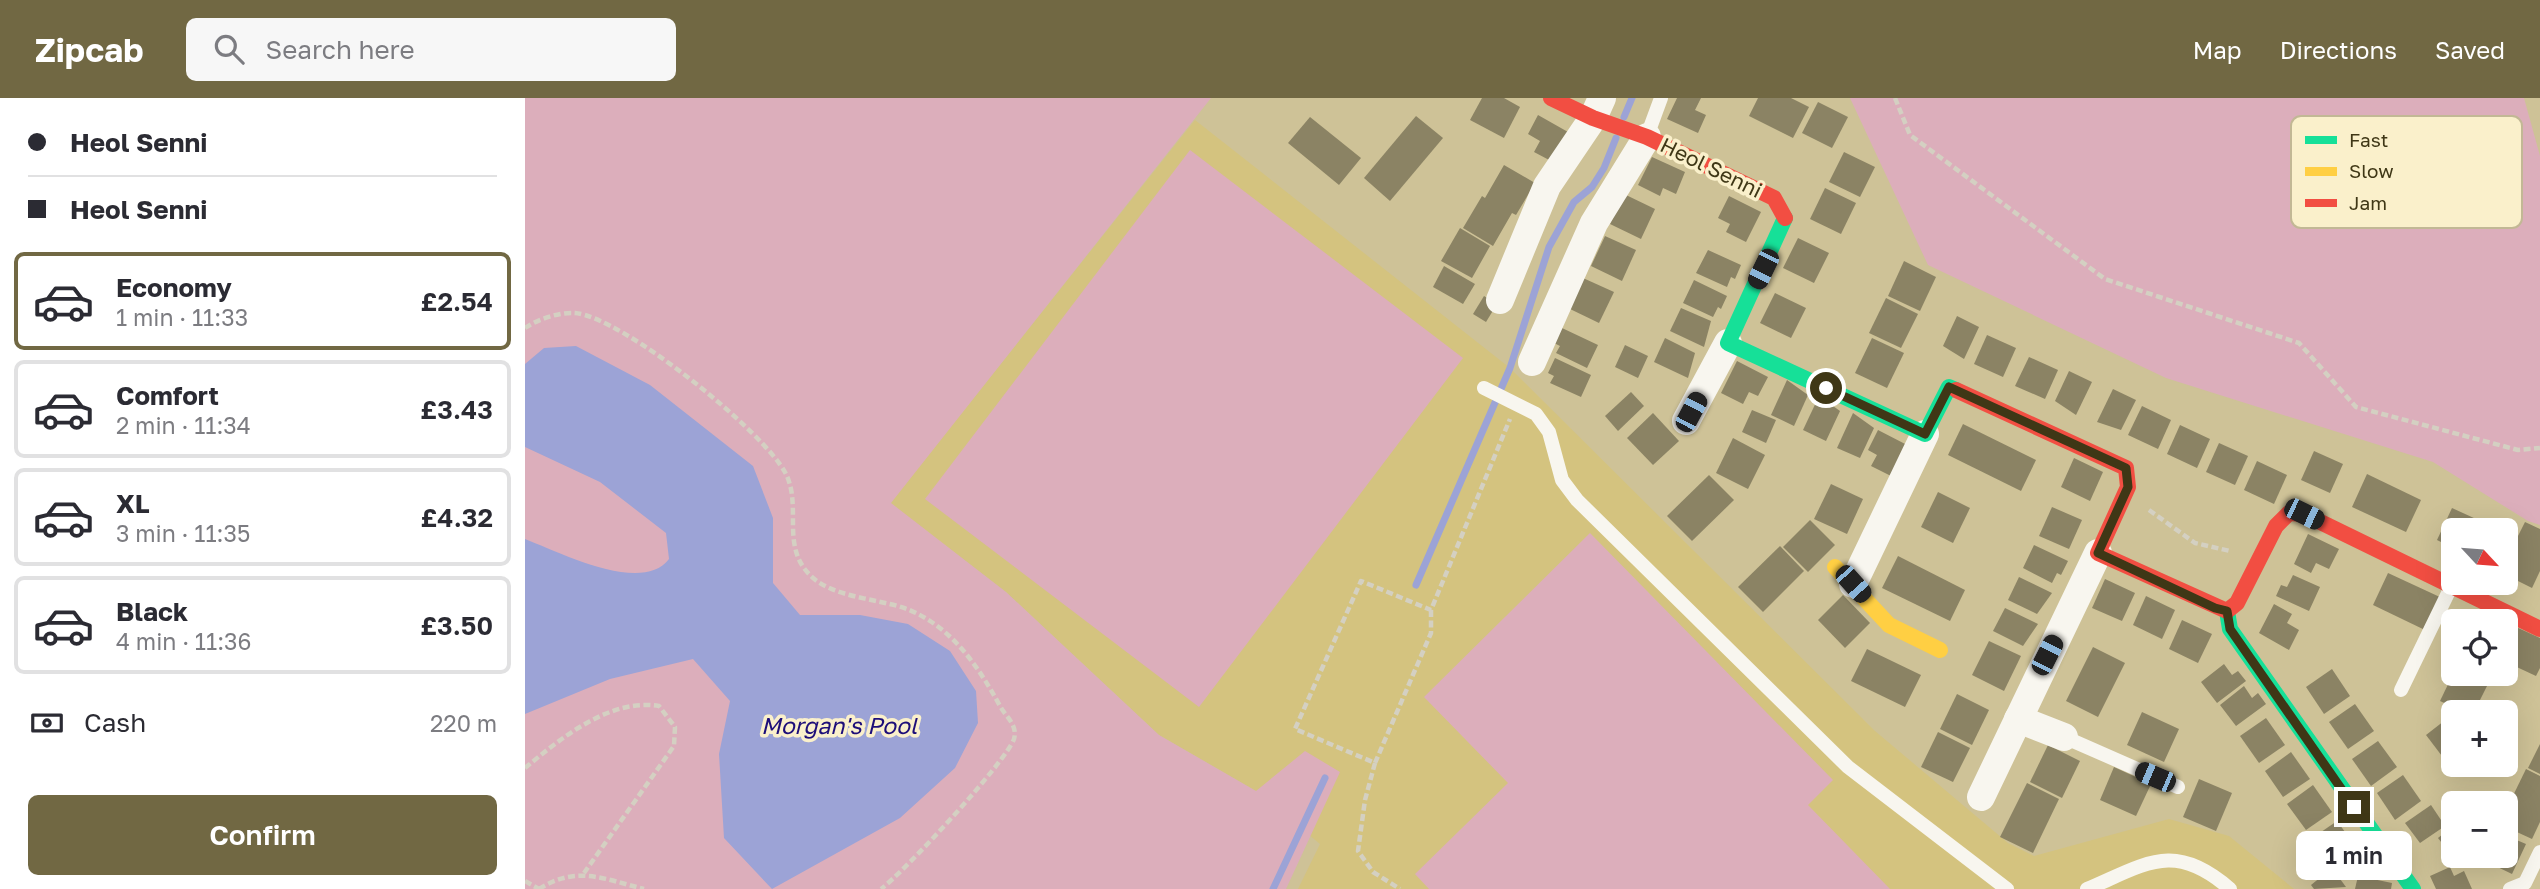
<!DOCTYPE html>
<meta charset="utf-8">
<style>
body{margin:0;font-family:"Golos Text",sans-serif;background:#f7f7f7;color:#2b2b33;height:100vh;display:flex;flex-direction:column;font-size:26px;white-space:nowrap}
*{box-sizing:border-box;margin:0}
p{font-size:23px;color:#7c7c81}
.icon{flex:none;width:38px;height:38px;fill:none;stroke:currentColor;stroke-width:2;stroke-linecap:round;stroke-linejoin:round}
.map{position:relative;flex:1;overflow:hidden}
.details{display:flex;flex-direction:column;background:#fff;width:525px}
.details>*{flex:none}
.top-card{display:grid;align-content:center;height:154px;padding:0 28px;background:#fff}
.needle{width:46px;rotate:116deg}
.buttons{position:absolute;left:1916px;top:420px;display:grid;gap:14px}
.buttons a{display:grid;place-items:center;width:77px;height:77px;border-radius:10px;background:#fff;box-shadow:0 7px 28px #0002;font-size:35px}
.end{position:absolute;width:32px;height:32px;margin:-16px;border:9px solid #3f3716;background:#fff;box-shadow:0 0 0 4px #fff}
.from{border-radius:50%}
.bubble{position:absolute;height:49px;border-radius:10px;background:#fff;box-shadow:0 7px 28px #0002;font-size:23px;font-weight:600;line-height:49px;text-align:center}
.car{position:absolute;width:21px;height:42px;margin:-21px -10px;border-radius:9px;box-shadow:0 0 5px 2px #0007;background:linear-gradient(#222 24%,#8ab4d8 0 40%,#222 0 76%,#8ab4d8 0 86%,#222 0)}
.top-card b{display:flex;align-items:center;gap:24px;height:66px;font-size:26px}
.top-card b+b{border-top:2px solid #e1e1e2}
.top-card i{width:18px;height:18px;background:#2b2b33}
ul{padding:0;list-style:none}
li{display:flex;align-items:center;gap:21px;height:98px;margin:0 14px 10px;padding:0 14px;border:4px solid #e1e1e2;border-radius:10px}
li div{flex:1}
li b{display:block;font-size:26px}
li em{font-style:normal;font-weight:600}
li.selected{border-color:#716843}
li>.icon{width:63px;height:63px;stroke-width:1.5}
.pay{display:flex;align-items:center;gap:18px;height:77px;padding:0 28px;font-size:26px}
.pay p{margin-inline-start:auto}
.cta{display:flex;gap:14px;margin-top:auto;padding:14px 28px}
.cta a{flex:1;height:80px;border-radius:10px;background:#716843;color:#fff;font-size:28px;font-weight:600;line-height:80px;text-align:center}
header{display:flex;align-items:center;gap:42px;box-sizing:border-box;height:98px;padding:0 35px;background:#716843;color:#fff}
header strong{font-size:33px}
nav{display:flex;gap:38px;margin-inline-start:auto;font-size:24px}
.search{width:490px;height:63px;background:#f7f7f7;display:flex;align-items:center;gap:18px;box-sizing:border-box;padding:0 24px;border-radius:10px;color:#7c7c81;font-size:26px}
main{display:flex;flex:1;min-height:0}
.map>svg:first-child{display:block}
.built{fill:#d4c37f}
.green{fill:#dcaebb}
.water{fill:#9ca3d6}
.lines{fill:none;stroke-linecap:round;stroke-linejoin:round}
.stream{stroke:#9ca3d6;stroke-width:7}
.building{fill:#8b8364}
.path{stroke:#d4d0c2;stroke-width:4.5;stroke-dasharray:7 3.5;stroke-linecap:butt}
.lane{stroke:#f8f6ef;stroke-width:14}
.street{stroke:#f8f6ef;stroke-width:28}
.fast{stroke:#16e098;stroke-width:16}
.slow{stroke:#ffcf43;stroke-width:16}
.jam{stroke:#f24e42;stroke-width:16}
.route{stroke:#3f3716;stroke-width:9}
.labels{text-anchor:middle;stroke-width:7;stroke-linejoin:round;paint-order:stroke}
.street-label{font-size:21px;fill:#3f3716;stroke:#faf0cb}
.water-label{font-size:23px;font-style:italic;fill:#1d0e79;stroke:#faf0cb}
.key{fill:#faf0cb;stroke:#c2b895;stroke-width:2}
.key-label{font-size:19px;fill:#3f3716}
</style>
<header>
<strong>Zipcab</strong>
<div class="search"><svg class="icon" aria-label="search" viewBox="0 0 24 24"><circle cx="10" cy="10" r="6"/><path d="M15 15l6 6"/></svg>Search here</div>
<nav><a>Map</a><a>Directions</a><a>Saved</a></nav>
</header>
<main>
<section class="details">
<div class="top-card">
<b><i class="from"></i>Heol Senni</b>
<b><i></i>Heol Senni</b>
</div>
<ul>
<li class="selected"><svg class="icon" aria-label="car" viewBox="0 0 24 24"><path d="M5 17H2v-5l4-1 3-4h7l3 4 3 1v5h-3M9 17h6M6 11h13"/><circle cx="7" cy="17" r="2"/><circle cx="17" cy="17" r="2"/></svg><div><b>Economy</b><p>1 min · 11:33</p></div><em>£2.54</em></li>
<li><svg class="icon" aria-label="car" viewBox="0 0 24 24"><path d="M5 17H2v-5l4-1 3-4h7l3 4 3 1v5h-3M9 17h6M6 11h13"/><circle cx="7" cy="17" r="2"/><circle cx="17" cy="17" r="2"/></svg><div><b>Comfort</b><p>2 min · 11:34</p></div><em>£3.43</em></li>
<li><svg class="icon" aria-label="car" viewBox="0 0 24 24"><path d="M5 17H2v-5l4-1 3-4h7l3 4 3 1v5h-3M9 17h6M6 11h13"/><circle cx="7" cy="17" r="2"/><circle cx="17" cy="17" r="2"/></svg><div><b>XL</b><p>3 min · 11:35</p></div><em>£4.32</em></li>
<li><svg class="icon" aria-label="car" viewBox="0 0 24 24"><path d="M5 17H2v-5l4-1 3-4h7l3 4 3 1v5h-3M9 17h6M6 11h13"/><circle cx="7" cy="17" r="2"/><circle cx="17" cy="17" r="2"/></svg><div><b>Black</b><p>4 min · 11:36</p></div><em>£3.50</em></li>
</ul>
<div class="pay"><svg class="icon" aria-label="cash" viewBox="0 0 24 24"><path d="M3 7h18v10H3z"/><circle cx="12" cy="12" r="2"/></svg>Cash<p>220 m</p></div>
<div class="cta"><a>Confirm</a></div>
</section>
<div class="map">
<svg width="2015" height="791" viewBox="0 0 2015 791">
<rect width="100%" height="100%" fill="#cec297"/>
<path class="built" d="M670,22L985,270L1350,633L1483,745L1509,758L1644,721L1704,738L1769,791H773L795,746L731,693L634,637L481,494L365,405Z"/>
<g class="green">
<path d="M0,0H686L366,405L481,494L634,637L731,693L780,653L815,674L761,791H0Z"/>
<path d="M1325,0H1999L2015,58V427L2003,423L1908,364L1641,280L1403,167Z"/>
<path d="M665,52L938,260L674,609L400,401Z"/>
<path d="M1065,435L1308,682L1283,707L1365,791H904L890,776L983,685L899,599Z"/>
</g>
<path class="water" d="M51,248L125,287L228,368L248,420V485L275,517H335L383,526L425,553L451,593L453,625L430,670L375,720L247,791L199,740L194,656L205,603L168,561L85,581L0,616V441C34,454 117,497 144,461L141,435L75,384L0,349V266L19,250Z"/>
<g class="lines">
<g class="stream">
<path d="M1099,19L1107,0"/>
<path d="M891,487L985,270L1024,149L1049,104L1067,89L1079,70L1091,40"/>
<path d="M748,791L800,680"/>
</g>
</g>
<g class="building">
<path d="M957,0H979L995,9L979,40L945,22Z"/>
<path d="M1152,0H1176L1170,12L1181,17L1173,35L1142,21Z"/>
<path d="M1233,0H1266L1284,9L1268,40L1224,18Z"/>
<path d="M1293,4L1323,19L1307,50L1277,35Z"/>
<path d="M1013,17L1043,34L1026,63L1009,54L1015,43L1003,36Z"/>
<path d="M891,18L918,40L865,103L839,80Z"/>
<path d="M785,19L836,60L814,87L763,45Z"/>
<path d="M1319,54L1350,69L1335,99L1304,84Z"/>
<path d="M1127,59L1160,74L1151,96L1138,90L1135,98L1113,87Z"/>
<path d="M979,67L1010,85L991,117L987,115L968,148L938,130L957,98L960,100Z"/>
<path d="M1300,90L1331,105L1316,136L1285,121Z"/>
<path d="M1099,96L1130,111L1116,141L1085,126Z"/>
<path d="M1204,98L1236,114L1221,144L1201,134L1205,126L1193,120Z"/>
<path d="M935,130L965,148L947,180L916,163Z"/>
<path d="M1080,138L1111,152L1097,183L1066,168Z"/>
<path d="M1273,140L1304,155L1289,185L1258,170Z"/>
<path d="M1183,152L1216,167L1210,181L1206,179L1202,189L1171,175Z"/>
<path d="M1379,163L1411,179L1395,213L1363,198Z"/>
<path d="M919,168L950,186L938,206L908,189Z"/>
<path d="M1058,180L1089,194L1074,225L1043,210Z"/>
<path d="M1169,182L1202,198L1196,211L1193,209L1188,219L1158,205Z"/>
<path d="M1250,195L1281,210L1266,240L1235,225Z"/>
<path d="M959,198L972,206L961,224L948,216Z"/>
<path d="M1361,200L1393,216L1376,250L1344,235Z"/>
<path d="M1156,210L1186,223L1179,249L1145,233Z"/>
<path d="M1432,218L1454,229L1439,261L1418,248Z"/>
<path d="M1037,230L1073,247L1062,270L1031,255L1035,248L1029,245Z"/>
<path d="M1462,237L1491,250L1478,279L1449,266Z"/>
<path d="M1140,240L1170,255L1163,280L1129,264Z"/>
<path d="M1347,240L1379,255L1362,290L1330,275Z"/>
<path d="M1100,247L1123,258L1113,280L1090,269Z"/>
<path d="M1504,259L1533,272L1520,301L1490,288Z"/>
<path d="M1030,260L1066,277L1056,299L1025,285L1029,278L1023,275Z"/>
<path d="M1212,263L1243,279L1233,298L1224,294L1218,306L1196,295Z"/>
<path d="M1544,273L1567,284L1551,317L1530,303Z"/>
<path d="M1262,282L1283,297L1269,328L1246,317Z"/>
<path d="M1588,291L1611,302L1596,332L1572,324Z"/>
<path d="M1106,294L1119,308L1093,333L1080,318Z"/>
<path d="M1294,298L1315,313L1301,343L1278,332Z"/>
<path d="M1617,308L1646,322L1633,351L1603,337Z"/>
<path d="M1227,312L1251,322L1241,345L1217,334Z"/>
<path d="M1128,315L1154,343L1128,367L1102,340Z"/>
<path d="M1328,315L1349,330L1335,360L1312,350Z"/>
<path d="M1438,326L1511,362L1496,393L1423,357Z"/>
<path d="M1655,327L1685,341L1672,370L1642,356Z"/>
<path d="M1353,332L1384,348L1368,379L1346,368L1352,357L1343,352Z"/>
<path d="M1208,340L1240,357L1223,391L1191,375Z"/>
<path d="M1694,345L1723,358L1710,387L1681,374Z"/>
<path d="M1789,353L1818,366L1805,395L1776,382Z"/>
<path d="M1549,360L1578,374L1565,403L1536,389Z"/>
<path d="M1732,363L1762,377L1749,406L1719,392Z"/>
<path d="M1842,376L1896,402L1881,434L1827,409Z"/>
<path d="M1184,377L1209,402L1167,443L1142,418Z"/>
<path d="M1306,386L1338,401L1322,436L1289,421Z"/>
<path d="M1413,394L1445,410L1428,445L1396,429Z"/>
<path d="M1527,409L1557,422L1544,451L1514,438Z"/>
<path d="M1927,410L1962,426L1959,432H1928V450L1912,442Z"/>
<path d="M1285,422L1310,447L1283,474L1258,449Z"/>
<path d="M2000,424L2015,431V473L2007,490L1981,477V462Z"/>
<path d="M1783,436L1814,451L1804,471L1791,465L1786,475L1769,466Z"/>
<path d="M1509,447L1543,463L1536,477L1532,475L1527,485L1498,470Z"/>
<path d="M1255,448L1279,473L1238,514L1213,489Z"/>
<path d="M1373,458L1440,492L1425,523L1357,490Z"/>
<path d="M1863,475L1917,500L1902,533L1848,507Z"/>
<path d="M1768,477L1795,489L1784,513L1751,498L1756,487L1762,489Z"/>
<path d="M1494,479L1527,495L1512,516L1483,502Z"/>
<path d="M1580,481L1610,495L1597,523L1567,510Z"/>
<path d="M1318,497L1345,525L1320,550L1293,522Z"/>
<path d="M1621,498L1650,512L1637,541L1608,527Z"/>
<path d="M1749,506L1767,516L1762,525L1774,532L1764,552L1734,535Z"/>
<path d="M1480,510L1513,526L1498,548L1468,533Z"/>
<path d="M1657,522L1687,536L1673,565L1644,551Z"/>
<path d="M1991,529L2015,540V570L2011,578L1981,564V552Z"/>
<path d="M1464,543L1496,558L1479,593L1447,577Z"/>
<path d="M1568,549L1600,565L1573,619L1541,603Z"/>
<path d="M1342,551L1396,577L1380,609L1326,583Z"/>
<path d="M1699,566L1707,577L1713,573L1721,583L1692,605L1676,584Z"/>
<path d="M1807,571L1825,598L1799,616L1781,589Z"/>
<path d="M1928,576H1948L1964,584L1949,614H1939L1915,603Z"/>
<path d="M1719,588L1727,600L1733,595L1741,606L1711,628L1695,607Z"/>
<path d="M1432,596L1464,612L1447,647L1415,631Z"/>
<path d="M1830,606L1849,633L1823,651L1804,624Z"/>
<path d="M1617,614L1654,631L1639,664L1602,647Z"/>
<path d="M1928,616V661L1923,666L1901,637Z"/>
<path d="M1741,620L1760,647L1734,665L1715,638Z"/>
<path d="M1413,634L1445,650L1428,684L1396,669Z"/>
<path d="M1853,643L1872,669L1846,688L1827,661Z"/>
<path d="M2015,646V676L2003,670Z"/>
<path d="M1523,647L1555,663L1537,700L1505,684Z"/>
<path d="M1766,654L1785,681L1758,699L1740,673Z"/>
<path d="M1589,669L1626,686L1611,718L1575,702Z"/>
<path d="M2001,671L2015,678V724L2007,741L1981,729V712Z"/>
<path d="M1878,677L1896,703L1870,722L1852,695Z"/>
<path d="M1674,681L1707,695L1691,733L1658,719Z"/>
<path d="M1502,685L1534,701L1508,755L1475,739Z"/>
<path d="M1788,687L1807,714L1781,732L1762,706Z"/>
<path d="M1906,707L1920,728L1895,745L1880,725Z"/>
<path d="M1812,723L1831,749L1805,768L1786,741Z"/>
<path d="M1928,728V757L1927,758L1913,740Z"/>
<path d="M1982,738L2001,746L1987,776L1958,762L1960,758H1981Z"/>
<path d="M1925,769L1929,778L1939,773L1947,791H1911L1905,778Z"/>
<path d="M1807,770L1821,789L1789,791L1786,787Z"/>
<path d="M1833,778L1867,785L1866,791H1830Z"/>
</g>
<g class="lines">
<g class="path">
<path d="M1370,0L1385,37L1580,181L1774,245L1831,309L1993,352L2015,350"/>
<path d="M0,230C13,221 34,214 50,215C97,219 239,333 261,376C277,409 256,447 284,476C306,500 352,500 382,511C427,529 453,568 475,608C481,619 493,627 489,641C480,665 380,773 356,791"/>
<path d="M1624,412L1670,445L1705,453"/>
<path d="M906,512V535L850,665L770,631L836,483L906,512L985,321"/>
<path d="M850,665L840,702L833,753L848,774L875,791"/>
<path d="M0,670C36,640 85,600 134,608L150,629L149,648L59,775"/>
<path d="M0,783L14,791"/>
<path d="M14,791C52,767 79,781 119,791"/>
</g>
<g class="lane">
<path d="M1122,38L1136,0"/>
<path d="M959,290L1011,316L1024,334L1037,382L1052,402L1323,669L1482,791"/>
<path d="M1876,592L1926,489"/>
<path d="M1539,639L1653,689"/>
<path d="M1562,791C1621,766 1649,742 1705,791"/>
<path d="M1985,791L2000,785L2015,754"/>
</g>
<g class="street">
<path d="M975,202L1022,88L1068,20L1077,0"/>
<path d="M1007,264L1069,125L1122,39"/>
<path d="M1161,323L1203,245"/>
<path d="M1328,486L1400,336"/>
<path d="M1493,621L1539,639"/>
<path d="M1456,699L1573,455"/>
</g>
<g class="fast">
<path d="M1260,120L1203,245L1400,336L1424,289L1431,292"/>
<path d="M1702,513L1705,531L1888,791"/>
</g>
<path class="slow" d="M1310,469L1364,527L1415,552"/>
<g class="jam">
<path d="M1026,0L1068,20L1122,39L1249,100L1260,120"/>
<path d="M1431,292L1601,370L1603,389L1573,455L1702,513"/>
<path d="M1702,513L1712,505L1751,428L1764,415L1779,416L2015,531"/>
</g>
</g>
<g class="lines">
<path class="route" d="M1301,290L1400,336L1424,289L1601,370L1603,389L1573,455L1690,510L1702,513L1705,531L1829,709"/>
</g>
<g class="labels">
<g class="street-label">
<text transform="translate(1186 70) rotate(26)" y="7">Heol Senni</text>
</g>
<g class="water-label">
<text x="314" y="636">Morgan's Pool</text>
</g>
</g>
<rect x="1766" y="18" width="231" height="112" rx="10" class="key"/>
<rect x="1780" y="38" width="32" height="8" fill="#16e098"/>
<rect x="1780" y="69" width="32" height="9" fill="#ffcf43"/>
<rect x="1780" y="101" width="32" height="8" fill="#f24e42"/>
<g class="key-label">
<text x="1824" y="49">Fast</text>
<text x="1824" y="80">Slow</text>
<text x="1824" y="112">Jam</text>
</g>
</svg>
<div class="buttons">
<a><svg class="needle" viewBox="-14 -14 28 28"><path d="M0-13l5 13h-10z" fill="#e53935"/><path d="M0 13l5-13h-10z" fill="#7c7c81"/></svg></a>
<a><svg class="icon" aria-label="locate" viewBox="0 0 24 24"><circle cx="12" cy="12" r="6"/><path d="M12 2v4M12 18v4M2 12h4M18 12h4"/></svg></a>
<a>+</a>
<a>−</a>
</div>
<i class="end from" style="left:1301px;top:290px"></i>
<i class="end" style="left:1829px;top:709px"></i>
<div class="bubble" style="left:1771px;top:733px;width:116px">1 min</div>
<i class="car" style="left:1238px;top:171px;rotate:206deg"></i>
<i class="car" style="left:1166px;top:314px;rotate:28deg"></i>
<i class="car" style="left:1779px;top:416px;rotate:116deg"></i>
<i class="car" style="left:1328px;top:486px;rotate:138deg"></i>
<i class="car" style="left:1522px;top:557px;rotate:27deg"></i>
<i class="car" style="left:1630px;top:679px;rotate:293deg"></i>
</div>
</main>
